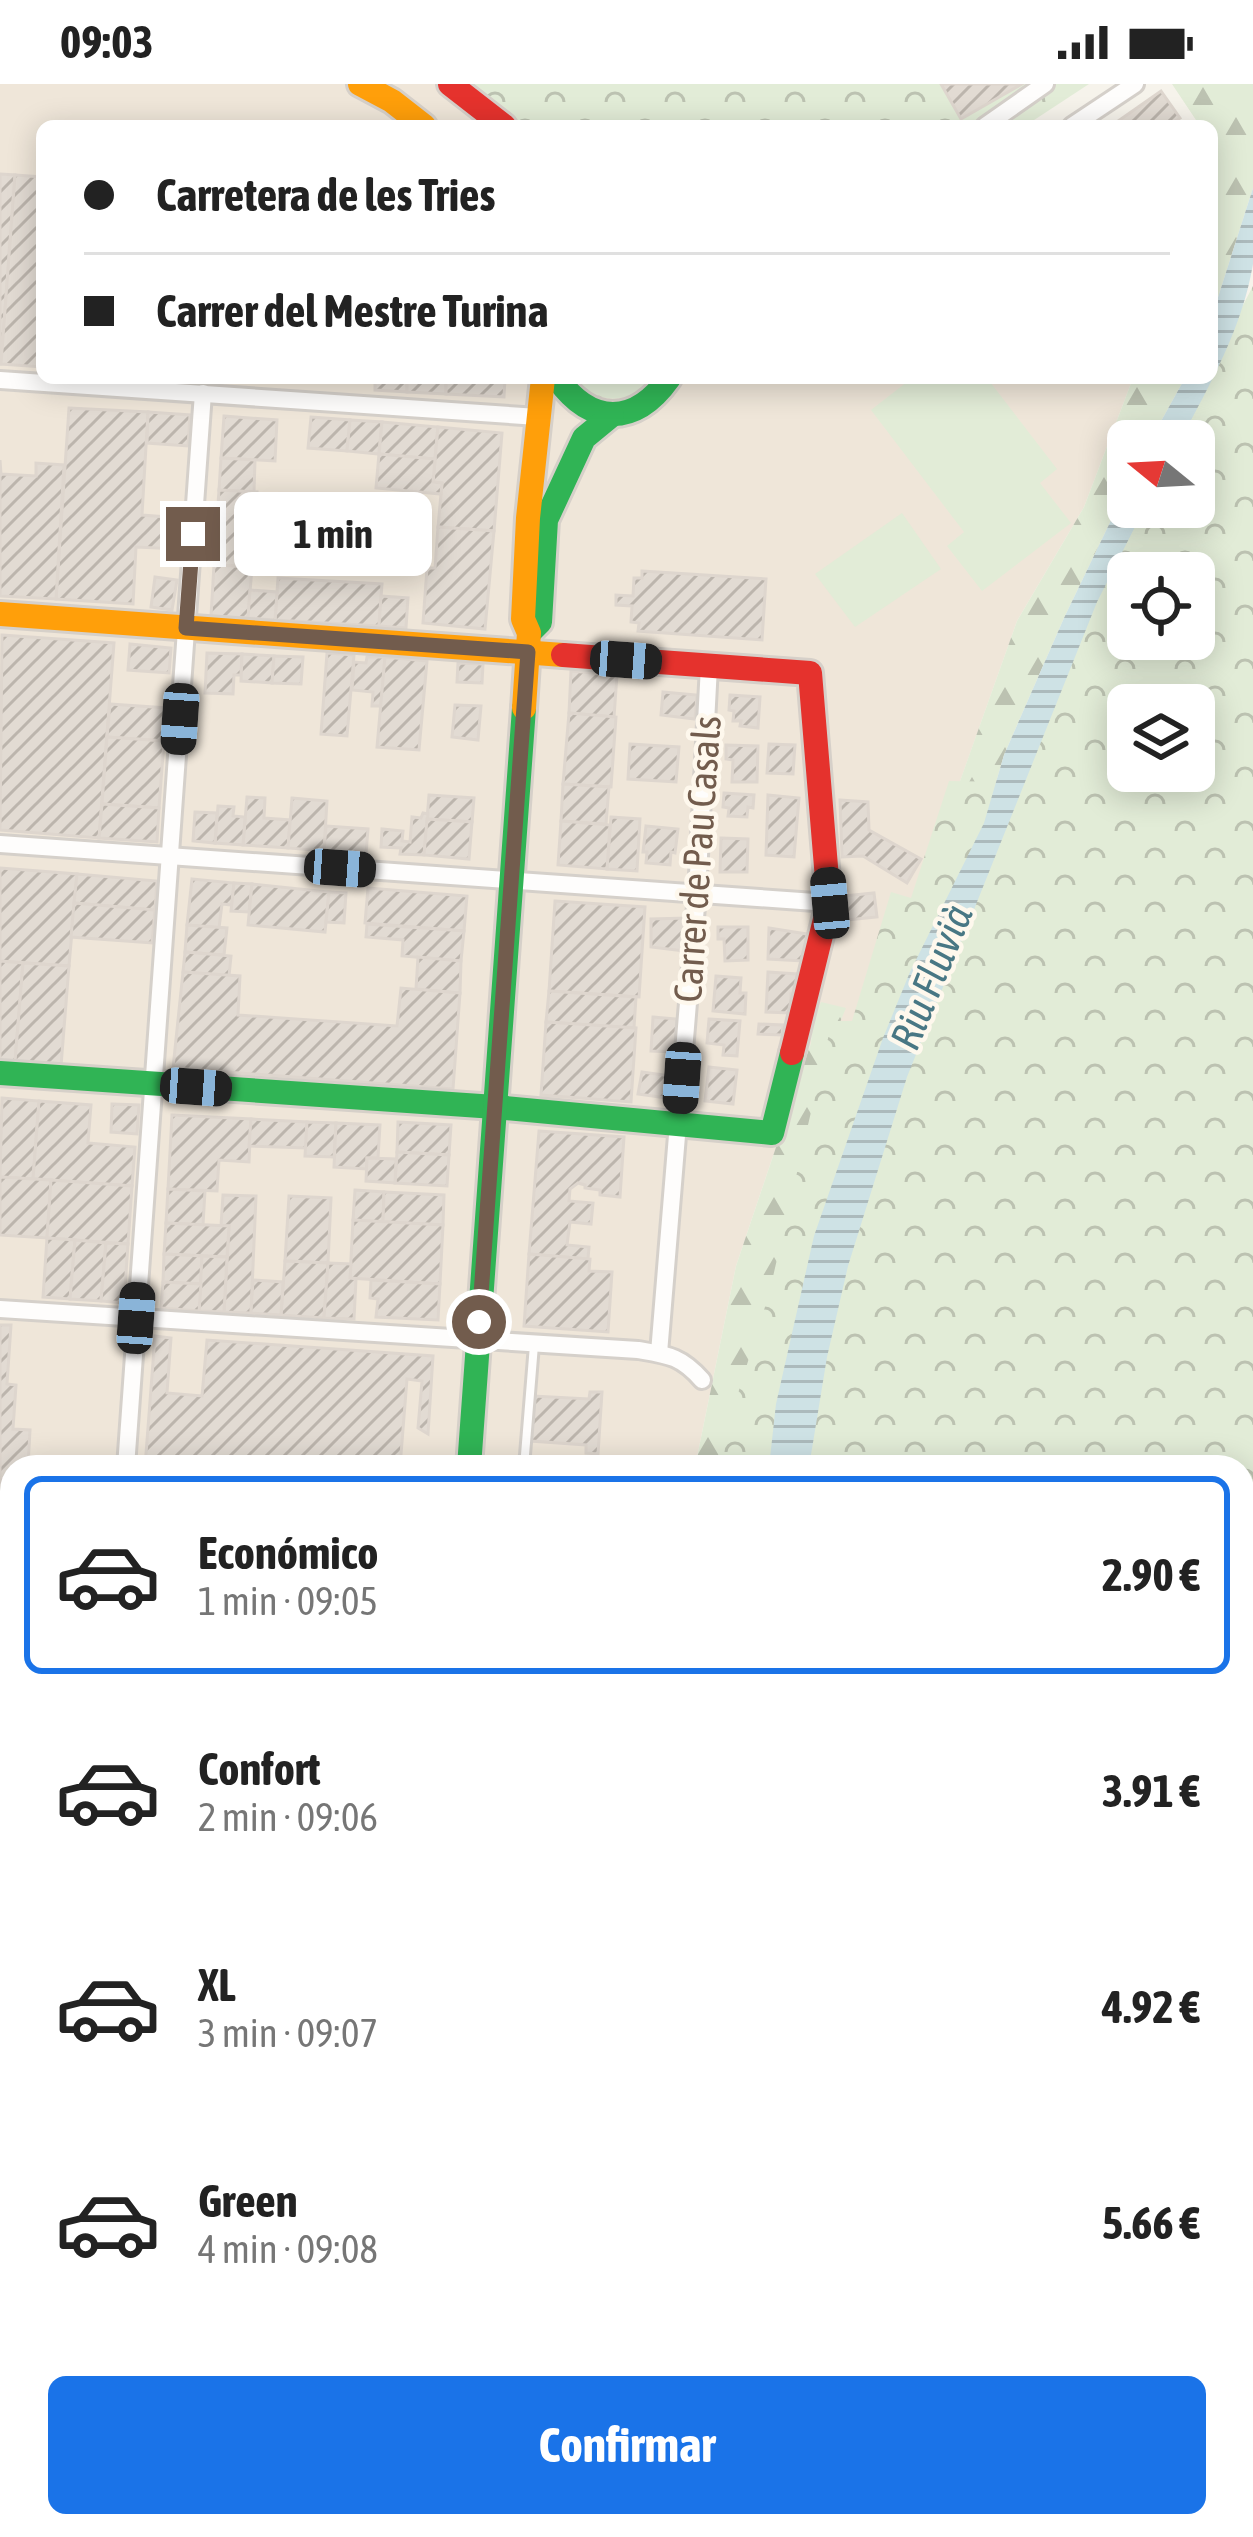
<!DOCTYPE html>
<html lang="es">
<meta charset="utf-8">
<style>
body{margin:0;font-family:"Asap Condensed",sans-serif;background:#f6f6f6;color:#222;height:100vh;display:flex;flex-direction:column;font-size:45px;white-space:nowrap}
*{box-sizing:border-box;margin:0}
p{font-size:39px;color:#767676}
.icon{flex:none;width:66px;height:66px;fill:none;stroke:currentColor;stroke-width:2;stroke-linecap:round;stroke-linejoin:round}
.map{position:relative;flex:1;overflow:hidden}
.drawer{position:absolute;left:0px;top:1371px;width:1254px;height:1083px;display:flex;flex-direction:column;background:#fff;border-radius:36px 36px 0 0;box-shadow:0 6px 30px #0003}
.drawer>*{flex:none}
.hud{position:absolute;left:36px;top:36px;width:1182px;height:264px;border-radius:18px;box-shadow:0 6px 30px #0003;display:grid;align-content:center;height:264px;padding:0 48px;background:#fff}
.needle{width:78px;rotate:288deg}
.buttons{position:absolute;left:1107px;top:336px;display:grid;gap:24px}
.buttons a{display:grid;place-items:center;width:108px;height:108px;border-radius:18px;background:#fff;box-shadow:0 6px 30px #0003;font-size:60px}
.end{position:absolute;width:54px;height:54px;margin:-27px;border:15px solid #725c4d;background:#fff;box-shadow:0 0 0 6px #fff}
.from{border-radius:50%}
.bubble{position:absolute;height:84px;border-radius:18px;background:#fff;box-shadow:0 6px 30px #0003;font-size:39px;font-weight:700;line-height:84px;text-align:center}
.car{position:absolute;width:36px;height:72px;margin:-36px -18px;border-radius:15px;box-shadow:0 0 9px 3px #0007;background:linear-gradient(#222 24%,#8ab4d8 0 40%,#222 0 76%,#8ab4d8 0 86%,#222 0)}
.hud b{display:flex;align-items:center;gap:42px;height:114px;font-size:45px}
.hud b+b{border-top:3px solid #e0e0e0}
.hud i{width:30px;height:30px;background:#222}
ul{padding:21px 0 0;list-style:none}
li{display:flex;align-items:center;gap:36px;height:198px;margin:0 24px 18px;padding:0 24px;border:6px solid transparent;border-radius:18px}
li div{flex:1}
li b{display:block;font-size:45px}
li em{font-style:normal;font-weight:700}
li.selected{border-color:#1a73e8}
li>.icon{width:108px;height:108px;stroke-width:1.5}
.cta{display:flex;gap:24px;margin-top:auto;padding:24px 48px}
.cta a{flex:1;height:138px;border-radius:18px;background:#1a73e8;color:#fff;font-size:48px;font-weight:700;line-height:138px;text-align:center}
.status{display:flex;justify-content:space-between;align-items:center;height:84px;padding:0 60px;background:#fff;direction:ltr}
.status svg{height:33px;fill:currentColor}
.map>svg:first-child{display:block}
.residential{fill:#efe6d9}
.grass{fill:url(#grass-tufts)}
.forest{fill:url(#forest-firs)}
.park{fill:url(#park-crowns);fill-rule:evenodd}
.pitch{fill:#e2ecd7}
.water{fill:url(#water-rules)}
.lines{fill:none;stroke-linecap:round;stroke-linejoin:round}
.stream{stroke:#cee2e5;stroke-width:6}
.building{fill:url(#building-hatch);stroke:#ded6ce;stroke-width:3}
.lane-casing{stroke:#d5d0ca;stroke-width:14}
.street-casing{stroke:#d5d0ca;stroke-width:22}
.fast-casing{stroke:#d6d0c9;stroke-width:30}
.slow-casing{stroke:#d6d0c9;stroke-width:30}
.jam-casing{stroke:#d6d0c9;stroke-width:30}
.lane{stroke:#fefdfc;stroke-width:8}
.street{stroke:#fefdfc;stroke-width:16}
.fast{stroke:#30b455;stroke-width:24}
.slow{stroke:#ff9f0a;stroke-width:24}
.jam{stroke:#e5322d;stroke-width:24}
.route{stroke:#725c4d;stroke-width:15}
.labels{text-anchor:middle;stroke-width:9;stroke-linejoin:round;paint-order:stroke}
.street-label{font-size:39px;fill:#725c4d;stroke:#fef8ed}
.water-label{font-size:42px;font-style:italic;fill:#487784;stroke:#fef8ed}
</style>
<div class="status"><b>09:03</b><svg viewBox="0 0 49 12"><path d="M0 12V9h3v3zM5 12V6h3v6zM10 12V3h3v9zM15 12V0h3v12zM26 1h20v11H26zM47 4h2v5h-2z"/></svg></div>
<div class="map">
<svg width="1253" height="2453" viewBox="0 0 1253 2453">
<defs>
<pattern id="grass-tufts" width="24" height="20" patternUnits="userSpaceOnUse" patternTransform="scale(3)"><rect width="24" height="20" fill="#e2ecd7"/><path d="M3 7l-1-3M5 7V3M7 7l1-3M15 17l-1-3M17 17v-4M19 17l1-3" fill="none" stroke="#bcc2b1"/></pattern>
<pattern id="forest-firs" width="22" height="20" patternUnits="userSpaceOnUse" patternTransform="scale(3)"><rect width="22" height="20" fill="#e2ecd7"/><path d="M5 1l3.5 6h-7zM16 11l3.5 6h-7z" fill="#bcc2b1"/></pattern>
<pattern id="park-crowns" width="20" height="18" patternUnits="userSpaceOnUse" patternTransform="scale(3)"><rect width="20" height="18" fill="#e2ecd7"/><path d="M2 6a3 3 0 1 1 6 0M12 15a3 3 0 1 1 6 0" fill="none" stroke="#bcc2b1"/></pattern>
<pattern id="water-rules" width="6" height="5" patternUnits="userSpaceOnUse" patternTransform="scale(3)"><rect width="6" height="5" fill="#cee2e5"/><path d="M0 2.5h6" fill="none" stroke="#acbabc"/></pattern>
<pattern id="building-hatch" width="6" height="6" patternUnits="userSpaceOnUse" patternTransform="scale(3)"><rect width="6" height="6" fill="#e2dbd3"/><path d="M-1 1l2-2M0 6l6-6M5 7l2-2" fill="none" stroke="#bcb5ad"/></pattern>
</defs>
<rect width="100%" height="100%" fill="#f6f3eb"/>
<path class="residential" d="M0,0H472L521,42H42V294H1133L1084,423L1017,537L876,934L846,958L812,941L811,959L736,1182L695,1383H12V2442H664L676,2453H0Z"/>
<g class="grass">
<path d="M575,294H651C630,322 596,321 575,294Z"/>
<path d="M0,2024L12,2025V2134L0,2133Z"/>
</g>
<g class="forest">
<path d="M1172,0H1253V104L1212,232V86L1218,68L1212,59V42H1200Z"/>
<path d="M1133,294H1185L1150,357H1128V401L1064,534L1004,671L984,739L769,1383H695L736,1182L811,959L812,941L821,918L846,924L833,955L876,933L1017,537L1084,423Z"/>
</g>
<g class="park">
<path d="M472,0H1089L1025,42H521Z"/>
<path d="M1253,202V2453H690L677,2442H1242V1383H715L769,1210L832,937H852L891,808L911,814L949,697L1011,698L1137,423H1194V357H1171L1212,294V280ZM1128,489H1194V555H1128ZM1128,621H1194V687H1128Z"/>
</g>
<g class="pitch">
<path d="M912,294H987L1057,385L1040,399L1071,439L982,507L947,462L964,448L871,326Z"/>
<path d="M902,429L941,485L855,543L815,490Z"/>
</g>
<g class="water">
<path d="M1253,104C1253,128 1253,156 1253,180C1242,245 1210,300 1180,357H1150L1185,294H1212V232Z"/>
<path d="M1128,401V423H1145L1097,518L907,993L848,1182L827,1273L809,1383H769L776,1320L814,1152L883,954L910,888L984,739L1004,671L1064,534Z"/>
</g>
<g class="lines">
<path class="stream" d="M1242,1657L1253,1661"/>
</g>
<g class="building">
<path d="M941,0H1022L961,35Z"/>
<path d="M1161,7L1180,34L1168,42H1111Z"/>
<path d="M0,90L15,91L1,280H0Z"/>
<path d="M15,91L42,93V283L1,280Z"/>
<path d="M375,294H407V308L375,306Z"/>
<path d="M407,294H446V310L407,308Z"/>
<path d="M446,294H505L504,313L446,310Z"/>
<path d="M69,324L148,328L142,431L179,434L177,465L136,463L133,520L56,515Z"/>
<path d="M148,328L190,331L188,362L147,359Z"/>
<path d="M224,332L277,336L275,377L221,374Z"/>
<path d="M311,333L350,336L347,367L308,364Z"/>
<path d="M350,336L382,338L379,370L347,367Z"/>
<path d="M382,338L438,343L435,375L379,370Z"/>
<path d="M438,343L502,349L494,447L438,443L442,399L433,398Z"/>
<path d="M379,370L435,375L433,398L442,399L441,410L376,404Z"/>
<path d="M221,374L255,376L254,408L219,406Z"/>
<path d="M0,376L1,390L36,392V379L64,381L56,515L0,512Z"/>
<path d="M219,406L257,408L252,483L214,481Z"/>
<path d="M438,443L494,447L485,545L423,539L427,484H435Z"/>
<path d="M214,481L252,483L248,534L211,532Z"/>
<path d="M642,487L766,495L762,556L638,547L639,539L631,538L632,522L616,521V511L633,512L634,494H642Z"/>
<path d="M155,493L177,496L172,526L151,523Z"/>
<path d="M278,494L382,500L379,542L275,536Z"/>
<path d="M250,506L277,508L275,536L248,534Z"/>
<path d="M381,512L408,514L406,544L379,542Z"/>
<path d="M2,551L114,559L99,754L0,746Z"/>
<path d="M130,560L171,564L169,589L128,586Z"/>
<path d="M207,569L242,570L241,591H234L233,610L205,609Z"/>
<path d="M327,569L354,571L347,652L321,650Z"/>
<path d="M242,570L274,572L272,599L241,597Z"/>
<path d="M274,572L303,573L301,600L272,599Z"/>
<path d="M367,573H385L381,622H372L373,608L352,606L354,578L366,579Z"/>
<path d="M385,573L427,577L419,666L377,663Z"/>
<path d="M458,579L483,580L482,599L457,598Z"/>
<path d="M571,587L617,591L614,633L569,629Z"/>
<path d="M663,608L697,611L695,635L661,631Z"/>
<path d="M730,611L760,613L758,644L740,642L741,637H733L734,627L729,626Z"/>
<path d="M110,620L167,624L164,657L107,653Z"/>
<path d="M455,621L481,622L478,656L452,653Z"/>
<path d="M569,629L616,633L611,703L563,700Z"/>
<path d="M107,653L164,657L159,724L102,720Z"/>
<path d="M630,660L679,663L676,698L628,695Z"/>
<path d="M769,660L795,661L793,690L767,689Z"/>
<path d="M726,661L758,662L757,698H732L733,676L726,675Z"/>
<path d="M563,700L609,703L606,740L561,737Z"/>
<path d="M724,709L754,711L753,724L748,723L747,733L728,732L729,724L723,723Z"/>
<path d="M429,711L474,714L472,738L427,735Z"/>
<path d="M768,711L799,714L794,773L766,771Z"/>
<path d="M247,713L265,714L264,734L290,736L288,764L243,761Z"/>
<path d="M292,714L327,717L324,767L288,764Z"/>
<path d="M840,716L868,718L869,746L921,775L907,799L863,772L842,773Z"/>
<path d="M102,720L159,724L157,758L99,754Z"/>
<path d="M218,722L234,723L233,732L245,733L243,761L215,759Z"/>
<path d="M195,728L217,729L215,759L193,757Z"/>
<path d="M423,729L428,730L424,771L400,770L401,764L381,763L382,745L403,747L402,757L410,758L412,733L421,734Z"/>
<path d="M611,733L640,735L637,787L607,785Z"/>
<path d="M427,735L472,738L469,775L424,771Z"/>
<path d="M561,737L610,741L607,785L558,781Z"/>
<path d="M326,742L368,745L366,770L324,767Z"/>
<path d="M646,742L678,745L675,769L671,768L670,781L646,779L647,768H643Z"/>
<path d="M721,754L748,755L747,788H720Z"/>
<path d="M0,784L77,790L69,882L0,877Z"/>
<path d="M77,790L157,797L155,826L74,819Z"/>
<path d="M192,795L234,799L232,821L222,820L219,844L187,841Z"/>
<path d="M234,799L252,800L249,828L231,827Z"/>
<path d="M252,800L329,808L325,848L248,841Z"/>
<path d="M368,804L467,812L464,847L365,839Z"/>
<path d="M329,808L346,809L344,839L326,838Z"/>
<path d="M874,809L877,833L846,836L843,812Z"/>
<path d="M555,817L645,823L639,913L549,907Z"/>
<path d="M74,819L155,826L152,859L71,853Z"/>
<path d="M687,834L685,867L651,863V835Z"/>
<path d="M367,840L464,847L461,877L402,872L403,856L366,853Z"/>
<path d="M187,841L227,844L224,871L185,868Z"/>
<path d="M718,843H748V876L725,877L724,855H718Z"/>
<path d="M769,844L807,850L803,877L768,875Z"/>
<path d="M185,868L231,872L229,892L183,888Z"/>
<path d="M418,873L461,877L460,909L416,905Z"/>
<path d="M0,877L23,879L15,978L0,977Z"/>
<path d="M23,879L69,882L61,982L15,978Z"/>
<path d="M183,888L240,892L238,931L397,942L401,904L460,909L453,1005L173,984Z"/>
<path d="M768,888L797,890L796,910H791L790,929L766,928Z"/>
<path d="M716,892L741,894L740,909H746L745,930L713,927Z"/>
<path d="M549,907L636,913L634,944L546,938Z"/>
<path d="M653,933L677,935L675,968L651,967Z"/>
<path d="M709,935L740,937L737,972L723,971L724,961L707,959Z"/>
<path d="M546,938L636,944L631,1018L541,1011Z"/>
<path d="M759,940L783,941L782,951L758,950Z"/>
<path d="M709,983L737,986L733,1020L705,1017Z"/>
<path d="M642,988L671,992L667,1014L638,1010Z"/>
<path d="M2,1014L39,1017L33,1095L0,1093Z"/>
<path d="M39,1017L91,1021L88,1059L135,1063L132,1102L33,1095Z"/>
<path d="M112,1020L139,1021L137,1050L111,1048Z"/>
<path d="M172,1031L251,1035L249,1078L219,1076L217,1107L168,1105Z"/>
<path d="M251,1035L307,1038L306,1064L249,1062Z"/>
<path d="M307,1038L336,1039L334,1073L305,1072Z"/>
<path d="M398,1038L451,1041L449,1071L397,1068Z"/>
<path d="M336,1039L380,1041L378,1074H367V1085L334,1083Z"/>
<path d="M539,1047L624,1053L620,1113L600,1111V1106L585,1104V1101L578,1099L570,1105L569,1117L593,1119L591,1140L570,1138L567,1161L589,1163L588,1175L529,1170Z"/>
<path d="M397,1068L449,1071L447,1102L395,1099Z"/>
<path d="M367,1074L396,1075L395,1099L366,1097Z"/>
<path d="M0,1093L51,1096L47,1154L0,1151Z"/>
<path d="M51,1096L132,1102L128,1160L47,1154Z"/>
<path d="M168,1105L205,1107L203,1141L166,1139Z"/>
<path d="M355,1106L384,1108L383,1138L353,1136Z"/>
<path d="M384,1108L444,1111L443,1141L383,1138Z"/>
<path d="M223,1111L256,1112L251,1229L224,1228L229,1142H221Z"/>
<path d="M289,1112L331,1114L328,1179L285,1177Z"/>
<path d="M353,1136L443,1141L440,1200L350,1194Z"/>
<path d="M166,1139L229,1142L227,1173L164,1170Z"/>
<path d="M47,1154L75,1156L70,1215L43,1213Z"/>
<path d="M75,1156L106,1159L101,1217L70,1215Z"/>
<path d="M106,1159L128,1160L124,1219L101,1217Z"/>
<path d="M164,1170L202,1172L201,1200L163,1198Z"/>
<path d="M529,1170L590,1175L589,1187L612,1188L608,1248L524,1242Z"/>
<path d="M202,1172L227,1173L224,1228L199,1227Z"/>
<path d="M285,1177L328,1179L324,1234L281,1231Z"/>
<path d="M328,1179L351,1180L350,1194L356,1195L354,1235L324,1234Z"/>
<path d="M253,1196L283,1198L281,1231L251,1229Z"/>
<path d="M371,1196L440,1200L438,1236L376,1233L378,1215L370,1214Z"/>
<path d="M163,1198L201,1200L199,1227L161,1224Z"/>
<path d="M0,1241H11L7,1300L16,1301L13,1345L30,1346L28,1383H12V1438L0,1437Z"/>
<path d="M155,1252L171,1254L167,1309L202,1312L207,1256L433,1272L428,1350L418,1344L422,1297L407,1295L400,1383H145Z"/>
<path d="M590,1308H602L598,1370L586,1369V1361L531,1357L534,1312L589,1315Z"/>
<path d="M0,1473L12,1474V1671L0,1670Z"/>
<path d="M0,1706L12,1707V1759L0,1758Z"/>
<path d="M0,1850L12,1851V1902L0,1901Z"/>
<path d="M44,2442H66L74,2450L71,2453H32Z"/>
<path d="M177,2442H231V2453H176Z"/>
<rect x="305" y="2442" width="44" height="11"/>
<path d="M438,2442H498L497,2453H437Z"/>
<path d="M498,2442H528L527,2453H497Z"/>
</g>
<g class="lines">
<defs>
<path id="lane" d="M524,1383L534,1261"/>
<g id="street">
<path d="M985,42L1045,0"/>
<path d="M1072,42L1135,0"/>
<path d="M0,296L538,333"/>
<path d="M0,760L829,819"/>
<path d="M0,1225L638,1266C668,1271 681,1272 702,1296"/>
<path d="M659,1269L697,810L709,582"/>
<path d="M126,1383L203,309"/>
<path d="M0,1458L12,1459"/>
<path d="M0,1687L12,1688"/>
<path d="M0,1920L12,1921"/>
<path d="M0,2150L12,2151"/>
<path d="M0,2382L12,2383"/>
<path d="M0,2416L12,2403"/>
<path d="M641,2442L656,2453"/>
<path d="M245,2453V2442"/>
</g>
<g id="fast">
<path d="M557,294C591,342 635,342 669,294"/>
<path d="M529,549L540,538L546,436L584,354L612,331"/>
<path d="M0,989L495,1023L772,1049L792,969"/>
<path d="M469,1383L524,624"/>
<path d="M391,2453L392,2442"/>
</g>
<g id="slow">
<path d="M360,0L392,17L424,42"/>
<path d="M0,530L563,571"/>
<path d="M524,624L529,549L523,535L528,434L543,294"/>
</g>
<g id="jam">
<path d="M450,0L504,42"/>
<path d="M563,571L810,589L829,819L792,969"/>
</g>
</defs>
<use href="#lane" class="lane-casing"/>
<use href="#street" class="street-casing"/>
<use href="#fast" class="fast-casing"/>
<use href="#slow" class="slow-casing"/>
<use href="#jam" class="jam-casing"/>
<use href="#lane" class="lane"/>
<use href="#street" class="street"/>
<use href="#fast" class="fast"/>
<use href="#slow" class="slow"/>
<use href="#jam" class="jam"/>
</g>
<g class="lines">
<path class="route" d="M193,450L186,544L528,568L479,1238"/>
</g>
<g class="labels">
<g class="street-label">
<text transform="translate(697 775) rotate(-86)" y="14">Carrer de Pau Casals</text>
</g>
<g class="water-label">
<text transform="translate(931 893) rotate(-68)" y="15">Riu Fluvià</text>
</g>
</g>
</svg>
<div class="buttons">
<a><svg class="needle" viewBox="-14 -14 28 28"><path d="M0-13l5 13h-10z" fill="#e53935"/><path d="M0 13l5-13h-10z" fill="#767676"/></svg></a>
<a><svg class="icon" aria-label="locate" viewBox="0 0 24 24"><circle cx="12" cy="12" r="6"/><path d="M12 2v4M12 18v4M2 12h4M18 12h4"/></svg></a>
<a><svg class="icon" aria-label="layers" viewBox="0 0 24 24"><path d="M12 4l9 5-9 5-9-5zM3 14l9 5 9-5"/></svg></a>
</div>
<i class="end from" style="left:479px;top:1238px"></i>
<i class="end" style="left:193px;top:450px"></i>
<div class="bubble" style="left:234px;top:408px;width:198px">1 min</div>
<i class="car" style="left:626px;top:576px;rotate:94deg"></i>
<i class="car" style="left:180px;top:635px;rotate:184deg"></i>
<i class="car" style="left:340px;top:784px;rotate:94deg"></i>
<i class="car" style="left:830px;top:819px;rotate:355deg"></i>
<i class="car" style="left:682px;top:994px;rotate:184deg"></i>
<i class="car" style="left:196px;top:1003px;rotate:94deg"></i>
<i class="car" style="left:136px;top:1234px;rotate:4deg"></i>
<div class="hud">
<b><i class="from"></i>Carretera de les Tries</b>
<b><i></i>Carrer del Mestre Turina</b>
</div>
<section class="drawer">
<ul>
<li class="selected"><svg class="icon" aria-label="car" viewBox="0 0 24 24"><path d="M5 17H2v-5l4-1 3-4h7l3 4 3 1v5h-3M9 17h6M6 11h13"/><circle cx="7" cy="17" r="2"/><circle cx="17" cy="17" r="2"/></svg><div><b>Económico</b><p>1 min · 09:05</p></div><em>2.90 €</em></li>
<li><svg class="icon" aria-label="car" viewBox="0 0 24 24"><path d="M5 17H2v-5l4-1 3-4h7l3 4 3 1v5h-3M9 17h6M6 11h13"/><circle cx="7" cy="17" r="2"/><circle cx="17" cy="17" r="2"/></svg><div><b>Confort</b><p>2 min · 09:06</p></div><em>3.91 €</em></li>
<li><svg class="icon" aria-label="car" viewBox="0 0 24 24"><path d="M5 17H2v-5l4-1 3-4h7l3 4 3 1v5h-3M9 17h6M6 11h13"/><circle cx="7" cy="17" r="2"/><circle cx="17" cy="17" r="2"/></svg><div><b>XL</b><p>3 min · 09:07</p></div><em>4.92 €</em></li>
<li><svg class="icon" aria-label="car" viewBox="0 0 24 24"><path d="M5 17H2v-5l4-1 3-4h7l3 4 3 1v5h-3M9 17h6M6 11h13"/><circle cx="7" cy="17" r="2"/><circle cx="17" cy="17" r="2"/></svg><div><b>Green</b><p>4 min · 09:08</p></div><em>5.66 €</em></li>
</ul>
<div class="cta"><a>Confirmar</a></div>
</section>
</div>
